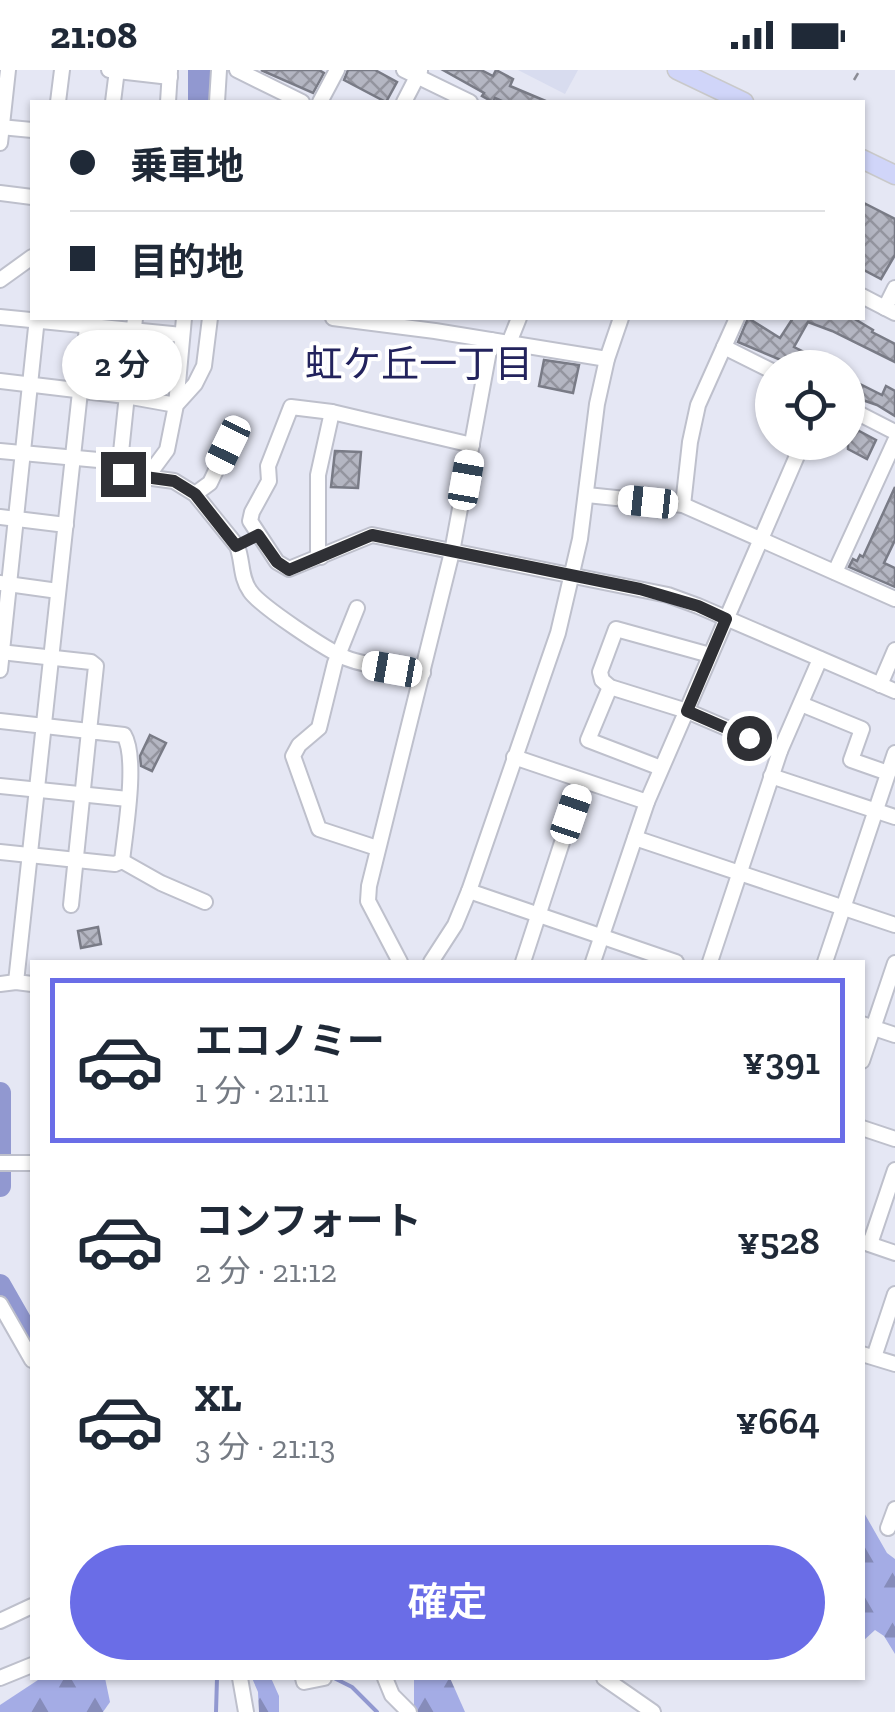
<!DOCTYPE html>
<html lang="ja">
<meta charset="utf-8">
<style>
body{margin:0;font-family:"Zilla Slab","Noto Sans JP",serif;background:#f6f6f7;color:#1f2937;height:100vh;display:flex;flex-direction:column;font-size:38px;white-space:nowrap}
*{box-sizing:border-box;margin:0}
p{font-size:32px;color:#747a83}
.icon{flex:none;width:55px;height:55px;fill:none;stroke:currentColor;stroke-width:2;stroke-linecap:round;stroke-linejoin:round}
.map{position:relative;flex:1;overflow:hidden}
.panel{position:absolute;left:30px;top:890px;width:835px;height:720px;display:flex;flex-direction:column;background:#fff;border-radius:0px;box-shadow:0 2px 8px #0004}
.panel>*{flex:none}
.hud{position:absolute;left:30px;top:30px;width:835px;height:220px;border-radius:0px;box-shadow:0 2px 8px #0004;display:grid;align-content:center;height:220px;padding:0 40px;background:#fff}
.fabs{position:absolute;left:755px;top:280px;display:grid;gap:20px}
.fabs a{display:grid;place-items:center;width:110px;height:110px;border-radius:50%;background:#fff;box-shadow:0 2px 8px #0004;font-size:50px}
.end{position:absolute;width:45px;height:45px;margin:-22px;border:12px solid #2f3035;background:#fff;box-shadow:0 0 0 5px #fff}
.from{border-radius:50%}
.bubble{position:absolute;height:70px;border-radius:35px;background:#fff;box-shadow:0 2px 8px #0004;font-size:32px;font-weight:600;line-height:70px;text-align:center}
.car{position:absolute;width:30px;height:60px;margin:-30px -15px;border-radius:12px;box-shadow:0 0 8px 2px #0007;background:linear-gradient(#fff 24%,#345 0 40%,#fff 0 76%,#345 0 86%,#fff 0)}
.hud b{display:flex;align-items:center;gap:35px;height:95px;font-size:38px}
.hud b+b{border-top:2px solid #e0e1e3}
.hud i{width:25px;height:25px;background:#1f2937}
ul{padding:18px 0 0;list-style:none}
li{display:flex;align-items:center;gap:30px;height:165px;margin:0 20px 15px;padding:0 20px;border:5px solid transparent;border-radius:0px}
li div{flex:1}
li b{display:block;font-size:38px}
li em{font-style:normal;font-weight:600}
li.on{border-color:#6a6de7}
li>.icon{width:90px;height:90px;stroke-width:1.5}
.action{display:flex;gap:20px;margin-top:auto;padding:20px 40px}
.action a{flex:1;height:115px;border-radius:60px;background:#6a6de7;color:#fff;font-size:40px;font-weight:600;line-height:115px;text-align:center}
.status{display:flex;justify-content:space-between;align-items:center;height:70px;padding:0 50px;background:#fff;direction:ltr}
.status svg{height:28px;fill:currentColor}
.map>svg:first-child{display:block}
.built{fill:#d8dcef}
.forest{fill:url(#forest-firs)}
.lines{fill:none;stroke-linecap:round;stroke-linejoin:round}
.stream{stroke:#9198d0;stroke-width:4}
.river{stroke:#9198d0;stroke-width:22}
.building{fill:url(#building-cross-hatch);stroke:#797b86;stroke-width:2.5}
.minor-casing{stroke:#bec0cc;stroke-width:18}
.major-casing{stroke:#c9c9ca;stroke-width:21}
.path{stroke:#8b8c95;stroke-width:2.5;stroke-dasharray:8 5;stroke-linecap:butt}
.minor{stroke:#fff;stroke-width:14}
.major{stroke:#d0d5f9;stroke-width:18}
.route{stroke:#2f3035;stroke-width:12}
.labels{text-anchor:middle;stroke-width:8;stroke-linejoin:round;paint-order:stroke}
.neighbourhood-label{font-size:38px;fill:#23235d;stroke:#fff}
</style>
<div class="status"><b>21:08</b><svg viewBox="0 0 49 12"><path d="M0 12V9h3v3zM5 12V6h3v6zM10 12V3h3v9zM15 12V0h3v12zM26 1h20v11H26zM47 4h2v5h-2z"/></svg></div>
<div class="map">
<svg width="895" height="1642" viewBox="0 0 895 1642">
<defs>
<pattern id="forest-firs" width="22" height="20" patternUnits="userSpaceOnUse" patternTransform="scale(2.5)"><rect width="22" height="20" fill="#a4ace5"/><path d="M5 1l3.5 6h-7zM16 11l3.5 6h-7z" fill="#868cba"/></pattern>
<pattern id="building-cross-hatch" width="8" height="8" patternUnits="userSpaceOnUse" patternTransform="scale(2.5)"><rect width="8" height="8" fill="#b4b6c2"/><path d="M0 0l8 8M0 8l8-8" fill="none" stroke="#93949e"/></pattern>
</defs>
<rect width="100%" height="100%" fill="#e5e7f4"/>
<path class="built" d="M518,0H578L565,24Z"/>
<g class="forest">
<path d="M863,1441L887,1483L895,1489V1584L884,1566L875,1560L863,1571Z"/>
<path d="M41,1608H105L110,1632L103,1642H0V1635Z"/>
<path d="M252,1608H271L279,1626V1642H259L258,1622Z"/>
<path d="M414,1608H450L465,1642H414Z"/>
</g>
<g class="lines">
<g class="stream">
<path d="M334,1608L352,1617L377,1642"/>
<path d="M216,1642L217,1608"/>
</g>
<g class="river">
<path d="M199,32V0"/>
<path d="M0,1023V1116"/>
<path d="M0,1215L32,1271"/>
</g>
</g>
<g class="building">
<path d="M261,0H319L324,3L313,23Z"/>
<path d="M348,0H375L397,12L386,32L344,10Z"/>
<path d="M443,0H481L493,6L496,0L513,9L510,16L548,32H504L495,28L493,32L482,26L484,23Z"/>
<path d="M862,132L895,149V185L881,209L862,199Z"/>
<path d="M748,248L780,268L793,248H853L873,260L872,262L895,274V292L832,261L808,252L794,277L837,298H800L738,272Z"/>
<path d="M544,290L579,295L573,323L539,316Z"/>
<path d="M848,308L882,325L886,316L895,321V346L877,335L848,325Z"/>
<path d="M848,355L876,370L867,389L848,379Z"/>
<path d="M335,381L361,382L358,418L331,417Z"/>
<path d="M895,417V470L884,493L895,498V517L849,497L853,489L857,491L860,485L863,487Z"/>
<path d="M150,665L166,673L152,701L141,696L140,686Z"/>
<path d="M98,857L101,874L81,878L78,861Z"/>
</g>
<g class="lines">
<defs>
<g id="minor">
<path d="M109,0L170,7"/>
<path d="M237,0L302,32"/>
<path d="M404,0L470,32"/>
<path d="M58,32L62,0"/>
<path d="M113,32L117,0"/>
<path d="M168,32L170,1"/>
<path d="M217,32L219,0"/>
<path d="M320,32L337,0"/>
<path d="M404,32L420,1"/>
<path d="M0,57L32,60"/>
<path d="M0,73L8,0"/>
<path d="M0,123L32,127"/>
<path d="M0,210L32,187"/>
<path d="M862,226L895,243"/>
<path d="M885,238L895,218"/>
<path d="M0,247L182,265"/>
<path d="M135,248L120,392L123,404L174,411L195,424L237,476C243,491 240,507 250,521C260,536 328,581 346,588C371,598 397,597 423,603"/>
<path d="M333,248L435,261L607,289"/>
<path d="M509,273L519,248"/>
<path d="M724,277L772,301"/>
<path d="M0,311L126,326L176,335L184,248"/>
<path d="M848,338L895,362"/>
<path d="M472,375L332,342L291,337L268,396L269,411L252,442L250,451L277,492L289,499L372,465L668,525L698,536L895,621"/>
<path d="M0,381L120,392"/>
<path d="M147,407L167,380L176,335L195,314L204,296L210,248"/>
<path d="M195,424L210,413L228,375"/>
<path d="M587,425L683,435L895,529"/>
<path d="M683,435L690,372L698,335L737,248"/>
<path d="M0,447L66,455"/>
<path d="M321,487L318,481V405L332,342"/>
<path d="M835,502L895,371"/>
<path d="M0,513L58,521"/>
<path d="M357,538L335,593L319,658L299,675L293,686L319,759L377,778"/>
<path d="M0,582L91,592L96,596L89,661L0,651"/>
<path d="M710,585L616,559L600,602L602,610L610,617L687,641L780,681"/>
<path d="M0,600L37,248"/>
<path d="M880,615L895,580"/>
<path d="M610,617L588,670L661,698"/>
<path d="M801,634L862,659L851,690L888,703"/>
<path d="M514,687L647,732"/>
<path d="M771,706L895,747"/>
<path d="M0,716L128,729"/>
<path d="M635,768L895,855"/>
<path d="M0,782L115,794L122,791L161,813L205,832"/>
<path d="M469,821L676,892"/>
<path d="M71,835L89,661L124,665C138,688 125,762 122,791"/>
<path d="M400,892L368,831L369,816L452,482L491,270"/>
<path d="M431,892L455,855L469,821L558,563L580,469L597,334L607,289L621,248"/>
<path d="M523,892L582,711"/>
<path d="M593,892L647,732L803,372"/>
<path d="M710,892L780,681L820,589"/>
<path d="M825,892L895,683"/>
<path d="M16,912L88,248"/>
<path d="M0,914L16,912L32,914"/>
<path d="M862,954L895,965"/>
<path d="M862,991L895,893"/>
<path d="M862,1058L895,1069"/>
<path d="M0,1093H32"/>
<path d="M863,1172L895,1183"/>
<path d="M870,1174L895,1100"/>
<path d="M0,1234L32,1290"/>
<path d="M862,1284L895,1294"/>
<path d="M874,1287L895,1224"/>
<path d="M888,1458L895,1439"/>
<path d="M0,1551L32,1536"/>
<path d="M0,1608L32,1595"/>
<path d="M240,1608L246,1642"/>
<path d="M303,1608L304,1612L324,1608"/>
<path d="M385,1608L392,1625L409,1642"/>
<path d="M604,1608L653,1642"/>
</g>
<g id="major">
<path d="M677,0L744,32"/>
<path d="M862,89L895,105"/>
</g>
</defs>
<use href="#minor" class="minor-casing"/>
<use href="#major" class="major-casing"/>
<path class="path" d="M854,10L860,0"/>
<use href="#minor" class="minor"/>
<use href="#major" class="major"/>
</g>
<g class="lines">
<path class="route" d="M123,404L174,411L195,424L236,476L258,465L277,492L289,500L372,465L640,519L698,536L726,549L687,641L749,668"/>
</g>
<g class="labels">
<g class="neighbourhood-label">
<text x="419" y="307">虹ケ丘一丁目</text>
</g>
</g>
</svg>
<div class="fabs">
<a><svg class="icon" aria-label="locate" viewBox="0 0 24 24"><circle cx="12" cy="12" r="6"/><path d="M12 2v4M12 18v4M2 12h4M18 12h4"/></svg></a>
</div>
<i class="end from" style="left:749px;top:668px"></i>
<i class="end" style="left:123px;top:404px"></i>
<div class="bubble" style="left:62px;top:260px;width:120px">2 分</div>
<i class="car" style="left:228px;top:375px;rotate:206deg"></i>
<i class="car" style="left:466px;top:410px;rotate:10deg"></i>
<i class="car" style="left:648px;top:432px;rotate:276deg"></i>
<i class="car" style="left:392px;top:599px;rotate:280deg"></i>
<i class="car" style="left:571px;top:744px;rotate:19deg"></i>
<div class="hud">
<b><i class="from"></i>乗車地</b>
<b><i></i>目的地</b>
</div>
<section class="panel">
<ul>
<li class="on"><svg class="icon" aria-label="car" viewBox="0 0 24 24"><path d="M5 17H2v-5l4-1 3-4h7l3 4 3 1v5h-3M9 17h6M6 11h13"/><circle cx="7" cy="17" r="2"/><circle cx="17" cy="17" r="2"/></svg><div><b>エコノミー</b><p>1 分 · 21:11</p></div><em>¥391</em></li>
<li><svg class="icon" aria-label="car" viewBox="0 0 24 24"><path d="M5 17H2v-5l4-1 3-4h7l3 4 3 1v5h-3M9 17h6M6 11h13"/><circle cx="7" cy="17" r="2"/><circle cx="17" cy="17" r="2"/></svg><div><b>コンフォート</b><p>2 分 · 21:12</p></div><em>¥528</em></li>
<li><svg class="icon" aria-label="car" viewBox="0 0 24 24"><path d="M5 17H2v-5l4-1 3-4h7l3 4 3 1v5h-3M9 17h6M6 11h13"/><circle cx="7" cy="17" r="2"/><circle cx="17" cy="17" r="2"/></svg><div><b>XL</b><p>3 分 · 21:13</p></div><em>¥664</em></li>
</ul>
<div class="action"><a>確定</a></div>
</section>
</div>
